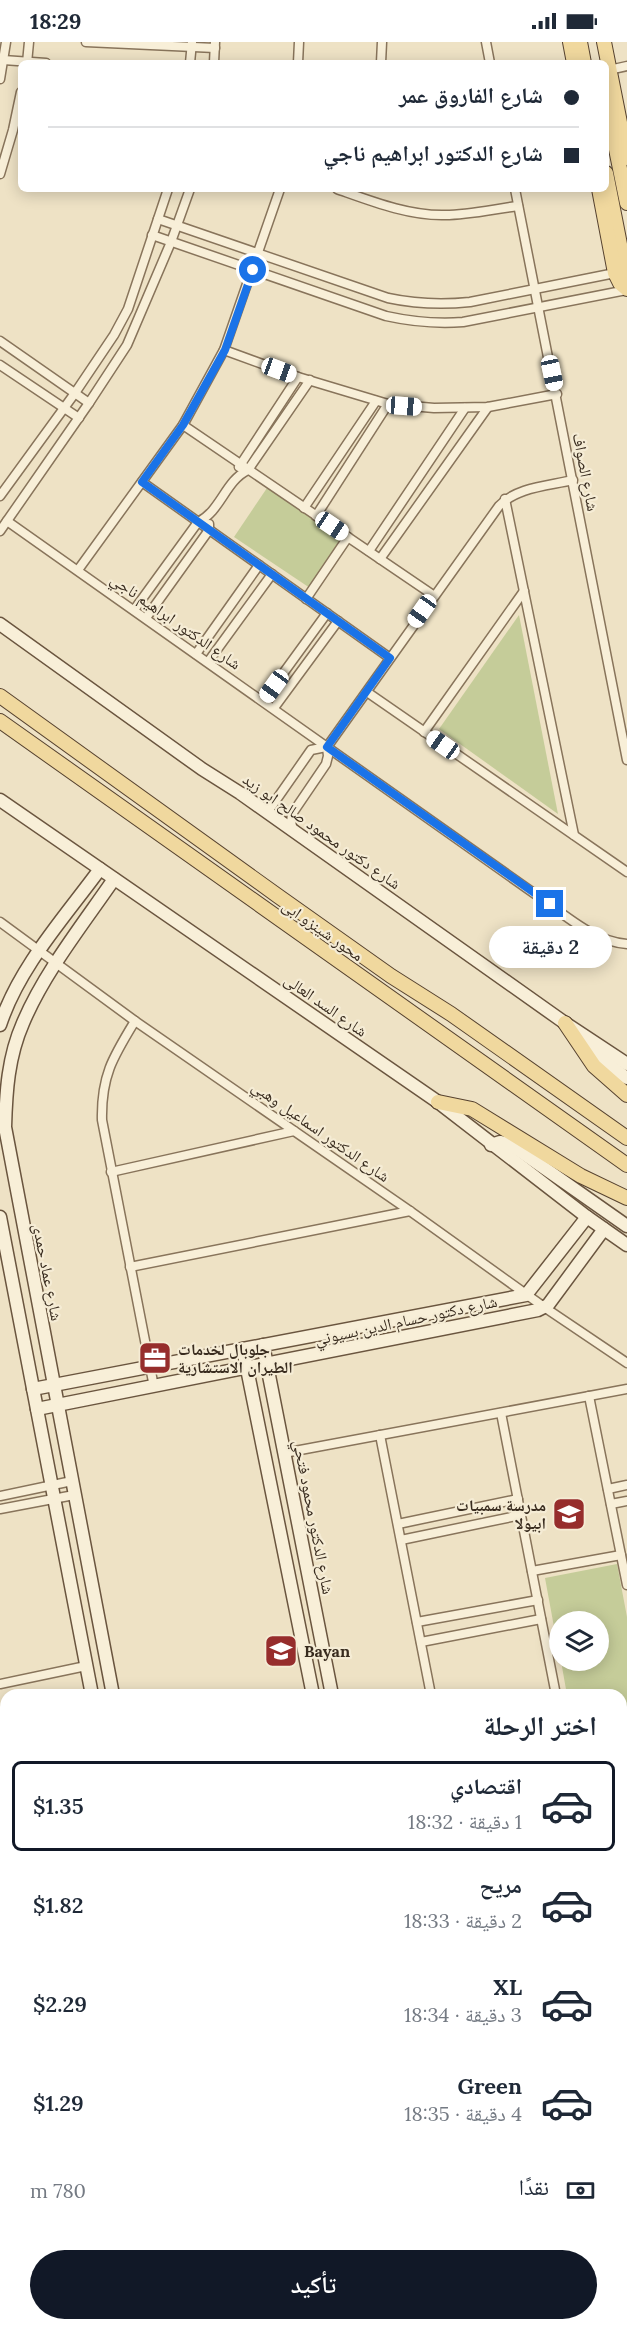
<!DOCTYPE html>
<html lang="ar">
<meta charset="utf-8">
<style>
body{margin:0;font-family:Lora,"Noto Naskh Arabic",serif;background:#f6f6f7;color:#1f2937;direction:rtl;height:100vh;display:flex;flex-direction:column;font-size:22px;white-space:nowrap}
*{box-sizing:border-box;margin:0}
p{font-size:20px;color:#747a83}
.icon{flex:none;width:33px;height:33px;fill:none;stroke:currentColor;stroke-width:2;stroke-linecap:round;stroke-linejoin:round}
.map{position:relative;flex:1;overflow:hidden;direction:ltr}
.panel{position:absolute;left:0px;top:1647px;width:627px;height:642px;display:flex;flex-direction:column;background:#fff;border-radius:18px 18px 0 0;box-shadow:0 3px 15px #0003;direction:rtl}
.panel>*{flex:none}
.guide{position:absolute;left:18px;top:18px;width:591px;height:132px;border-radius:9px;box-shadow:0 3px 15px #0003;direction:rtl;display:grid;align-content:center;height:132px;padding:0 30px;background:#fff}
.buttons{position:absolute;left:549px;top:1569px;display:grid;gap:12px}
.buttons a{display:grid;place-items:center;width:60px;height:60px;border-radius:50%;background:#fff;box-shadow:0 3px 15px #0003;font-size:30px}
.end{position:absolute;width:27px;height:27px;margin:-14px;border:8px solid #1a73e8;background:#fff;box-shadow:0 0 0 3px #fff}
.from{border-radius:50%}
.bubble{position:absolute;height:42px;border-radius:21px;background:#fff;box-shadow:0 3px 15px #0003;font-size:20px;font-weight:600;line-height:42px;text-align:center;direction:rtl}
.car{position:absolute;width:18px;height:36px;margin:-18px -9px;border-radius:8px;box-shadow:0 0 4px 2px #0007;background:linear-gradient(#fff 24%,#345 0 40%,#fff 0 76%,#345 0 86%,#fff 0)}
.guide b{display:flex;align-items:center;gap:21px;height:57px;font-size:22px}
.guide b+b{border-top:2px solid #e0e1e3}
.guide i{width:15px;height:15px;background:#1f2937}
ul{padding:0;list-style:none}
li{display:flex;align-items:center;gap:18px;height:90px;margin:0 12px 9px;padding:0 18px;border:3px solid transparent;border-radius:9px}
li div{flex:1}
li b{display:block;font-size:22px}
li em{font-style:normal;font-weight:600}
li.current{border-color:#111827}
li>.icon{width:54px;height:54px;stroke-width:1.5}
h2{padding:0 30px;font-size:27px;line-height:72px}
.pay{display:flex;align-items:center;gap:15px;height:66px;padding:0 30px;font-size:22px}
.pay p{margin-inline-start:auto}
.button{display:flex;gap:12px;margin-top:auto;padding:12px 30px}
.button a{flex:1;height:69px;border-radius:36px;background:#111827;color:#fff;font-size:24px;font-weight:600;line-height:69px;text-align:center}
.status{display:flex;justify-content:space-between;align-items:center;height:42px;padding:0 30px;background:#fff;direction:ltr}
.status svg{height:16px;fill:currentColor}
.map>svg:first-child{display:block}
.green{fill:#c5cc99}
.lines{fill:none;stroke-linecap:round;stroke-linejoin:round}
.street-casing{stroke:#88745b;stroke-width:11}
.secondary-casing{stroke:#6a553f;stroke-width:15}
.primary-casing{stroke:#56422f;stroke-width:16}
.street{stroke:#f8efd8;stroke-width:8}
.secondary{stroke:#f8efd8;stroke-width:12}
.primary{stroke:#f0d89e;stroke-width:14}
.route{stroke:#1a73e8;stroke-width:8}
.labels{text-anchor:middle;stroke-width:4.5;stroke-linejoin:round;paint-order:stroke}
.street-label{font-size:16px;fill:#392c1f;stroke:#f5ecd5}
.poi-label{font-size:16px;font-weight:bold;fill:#392c1f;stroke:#f5ecd5;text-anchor:start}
</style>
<div class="status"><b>18:29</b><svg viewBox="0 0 49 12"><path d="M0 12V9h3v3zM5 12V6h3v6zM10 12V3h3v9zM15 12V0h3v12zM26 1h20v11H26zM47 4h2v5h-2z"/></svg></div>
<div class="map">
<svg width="627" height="2289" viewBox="0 0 627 2289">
<rect width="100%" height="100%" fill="#eee2c5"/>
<g class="green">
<path d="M267,446L343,497L310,546L234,495Z"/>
<path d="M519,573L558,772L439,687Z"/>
<path d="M617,1522L627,1575V1696L621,1697V1653H567L561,1619L598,1618V1580H560L559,1612L545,1536Z"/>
</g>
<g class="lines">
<defs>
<g id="street">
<path d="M86,0L215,6"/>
<path d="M486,0L490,21"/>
<path d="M3,18L46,21"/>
<path d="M27,21L29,0"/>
<path d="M190,21L192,0"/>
<path d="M214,21L215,0"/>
<path d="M298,21L299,0"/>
<path d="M381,21L382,0"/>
<path d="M609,28L627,24"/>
<path d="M0,37L6,0"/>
<path d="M0,132L13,88L21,50"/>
<path d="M337,147C371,159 409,174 445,173C469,173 494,167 518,164"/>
<path d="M515,147L627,718"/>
<path d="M158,177L388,256C416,262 441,263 470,260L615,231"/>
<path d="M152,193L386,274C413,280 436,282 463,280L627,248"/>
<path d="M0,299L89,361"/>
<path d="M224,308L298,335L388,362L434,366L488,365L557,352"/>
<path d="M0,323L79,376"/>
<path d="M183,383L433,553"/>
<path d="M239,425L298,335"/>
<path d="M142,440L390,616"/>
<path d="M0,454L75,351L114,293L128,267L168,147"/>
<path d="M505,457L574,793"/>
<path d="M304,466L376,359"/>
<path d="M316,474L388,362"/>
<path d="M7,479L535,852C563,871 593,900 627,902"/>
<path d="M0,489L89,361L127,303L171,200L190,147"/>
<path d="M369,509L465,366"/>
<path d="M380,517L488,365"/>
<path d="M78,528L183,383L224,308L280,147"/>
<path d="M306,557L348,495"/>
<path d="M134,568L198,480C221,469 225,439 248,428L310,338"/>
<path d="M146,576L209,488V482"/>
<path d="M196,612L259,523"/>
<path d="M208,620L272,532"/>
<path d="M367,650L627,830"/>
<path d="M263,659L327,571"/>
<path d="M274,666L338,579"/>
<path d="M424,690L524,549"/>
<path d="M267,771L311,708L326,705"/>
<path d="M293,788L291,780L292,772L326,722L328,714L327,705L499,464C517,445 548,444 573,438"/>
<path d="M0,880L135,979L410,1169L544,1265L627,1321"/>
<path d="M135,979C113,1015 101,1034 102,1078L154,1345"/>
<path d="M111,1130L294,1089"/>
<path d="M130,1225L410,1169"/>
<path d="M589,1354L627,1543"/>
<path d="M501,1371L556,1653"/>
<path d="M380,1393L431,1653"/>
<path d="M284,1411L627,1347"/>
<path d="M608,1447L627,1443"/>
<path d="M0,1454L72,1439"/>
<path d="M611,1462L627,1459"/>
<path d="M0,1467L74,1453"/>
<path d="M398,1482L518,1457"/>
<path d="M401,1498L521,1473"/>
<path d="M532,1529L621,1513"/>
<path d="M417,1580L538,1558"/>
<path d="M421,1600L541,1577"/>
<path d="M0,1642L86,1624"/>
<path d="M621,1704L627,1703"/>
<path d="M621,1799L627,1798"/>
<path d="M0,1861L6,1860"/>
<path d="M621,1865L627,1864"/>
<path d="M621,1962L627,1961"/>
<path d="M0,1983L6,1982"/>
<path d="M2,2082L6,2106"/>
<path d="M0,2162L5,2188"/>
<path d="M154,2289V2283"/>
<path d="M171,2289V2283"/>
</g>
<g id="secondary">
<path d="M0,582L202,727L240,751L565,981L627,1022"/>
<path d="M0,758L438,1060L587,1175L627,1203"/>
<path d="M0,983C19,925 64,876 100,827"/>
<path d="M582,998L599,1016L627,1036"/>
<path d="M491,1103L500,1100L510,1102L627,1184"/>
<path d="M0,1175L92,1653"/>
<path d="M263,1303L332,1653"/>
<path d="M243,1307L313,1653"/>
<path d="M33,1347L526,1253L587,1175"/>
<path d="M37,1367L538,1268L548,1263L604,1187"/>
<path d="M113,1653L5,1085C6,1050 8,1015 23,981C44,931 83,882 114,837"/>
<path d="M0,1739L6,1737"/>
<path d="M0,1761L6,1759"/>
<path d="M407,2289L408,2283"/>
</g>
<g id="primary">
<path d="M570,0L574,21"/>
<path d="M580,0L584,21"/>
<path d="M604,0L627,116"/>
<path d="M606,58L627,161"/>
<path d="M606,131L627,238"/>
<path d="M599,147L615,231L620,241L627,247"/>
<path d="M0,654L278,854L391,934L451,972L627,1096"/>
<path d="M0,679L627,1123"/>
<path d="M565,981L594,1024L627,1053"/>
<path d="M438,1060L472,1067L581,1134L627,1156"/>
</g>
</defs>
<use href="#street" class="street-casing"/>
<use href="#secondary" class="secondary-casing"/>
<use href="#primary" class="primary-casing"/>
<use href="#street" class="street"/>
<use href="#secondary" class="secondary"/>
<use href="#primary" class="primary"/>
</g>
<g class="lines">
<path class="route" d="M253,228L225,308L183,383L142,440L390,616L327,705L550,862"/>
</g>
<defs>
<symbol id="office-square" viewBox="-11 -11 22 22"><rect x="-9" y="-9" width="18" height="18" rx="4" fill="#962d2c" stroke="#f5ecd5"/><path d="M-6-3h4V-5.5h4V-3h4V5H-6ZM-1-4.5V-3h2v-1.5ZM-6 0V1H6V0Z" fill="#fff"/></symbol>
<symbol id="school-square" viewBox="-11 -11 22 22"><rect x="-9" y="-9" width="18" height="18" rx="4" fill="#962d2c" stroke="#f5ecd5"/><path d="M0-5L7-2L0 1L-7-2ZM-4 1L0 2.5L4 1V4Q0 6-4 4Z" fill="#fff"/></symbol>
</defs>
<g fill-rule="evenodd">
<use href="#office-square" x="136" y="1297" width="38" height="38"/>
<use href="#school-square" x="550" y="1453" width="38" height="38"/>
<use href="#school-square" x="262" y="1590" width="38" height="38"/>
</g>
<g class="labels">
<g class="street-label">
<text transform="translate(586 430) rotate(79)" y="6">شارع الصواف</text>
<text transform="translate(176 579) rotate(35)" y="6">شارع الدكتور ابراهيم ناجي</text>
<text transform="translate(322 789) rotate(35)" y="6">شارع دكتور محمود صالح ابو زيد</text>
<text transform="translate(323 888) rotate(35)" y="6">محور شينزو ابى</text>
<text transform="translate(326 963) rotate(35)" y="6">شارع السد العالى</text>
<text transform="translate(321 1089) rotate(35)" y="6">شارع الدكتور اسماعيل وهبي</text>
<text transform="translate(48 1230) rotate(79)" y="6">شارع عماد حمدى</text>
<text transform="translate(406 1278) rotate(-12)" y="6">شارع دكتور حسام الدين بسيوني</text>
<text transform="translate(314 1475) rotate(79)" y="6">شارع الدكتور محمود فتحي</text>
</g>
<g class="poi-label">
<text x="178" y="1313">جلوبال لخدمات<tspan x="178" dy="18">الطيران الاستشارية</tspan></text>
<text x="546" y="1469" text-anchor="end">مدرسة سمبيات<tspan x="546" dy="18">ابيولا</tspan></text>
<text x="304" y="1615">Bayan</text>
</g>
</g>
</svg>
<div class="buttons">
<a><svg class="icon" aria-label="layers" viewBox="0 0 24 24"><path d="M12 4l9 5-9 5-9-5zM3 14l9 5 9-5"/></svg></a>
</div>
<i class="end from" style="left:253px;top:228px"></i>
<i class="end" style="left:550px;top:862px"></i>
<div class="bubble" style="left:489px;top:884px;width:123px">2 دقيقة</div>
<i class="car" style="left:279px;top:328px;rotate:110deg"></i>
<i class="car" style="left:552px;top:331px;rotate:168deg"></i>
<i class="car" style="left:404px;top:364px;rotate:94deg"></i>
<i class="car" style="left:332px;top:484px;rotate:124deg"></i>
<i class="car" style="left:422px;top:569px;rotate:215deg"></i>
<i class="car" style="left:274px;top:644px;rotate:216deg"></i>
<i class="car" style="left:443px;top:703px;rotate:305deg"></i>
<div class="guide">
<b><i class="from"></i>شارع الفاروق عمر</b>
<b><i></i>شارع الدكتور ابراهيم ناجي</b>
</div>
<section class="panel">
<h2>اختر الرحلة</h2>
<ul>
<li class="current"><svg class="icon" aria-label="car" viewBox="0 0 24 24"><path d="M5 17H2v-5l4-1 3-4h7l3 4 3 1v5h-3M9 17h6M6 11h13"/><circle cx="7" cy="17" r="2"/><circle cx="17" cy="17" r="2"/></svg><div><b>اقتصادي</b><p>1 دقيقة · 18:32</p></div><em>$1.35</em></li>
<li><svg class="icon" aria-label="car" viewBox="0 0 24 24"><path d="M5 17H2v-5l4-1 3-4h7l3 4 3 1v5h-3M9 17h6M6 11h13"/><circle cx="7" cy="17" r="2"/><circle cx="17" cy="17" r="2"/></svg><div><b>مريح</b><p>2 دقيقة · 18:33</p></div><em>$1.82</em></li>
<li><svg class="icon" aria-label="car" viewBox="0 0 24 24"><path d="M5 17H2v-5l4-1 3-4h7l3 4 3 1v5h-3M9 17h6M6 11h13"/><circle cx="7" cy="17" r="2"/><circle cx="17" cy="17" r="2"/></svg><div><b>XL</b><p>3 دقيقة · 18:34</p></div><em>$2.29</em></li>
<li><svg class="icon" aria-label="car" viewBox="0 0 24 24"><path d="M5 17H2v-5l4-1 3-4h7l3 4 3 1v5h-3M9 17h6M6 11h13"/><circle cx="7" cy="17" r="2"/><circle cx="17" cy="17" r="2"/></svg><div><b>Green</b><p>4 دقيقة · 18:35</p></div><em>$1.29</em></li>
</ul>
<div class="pay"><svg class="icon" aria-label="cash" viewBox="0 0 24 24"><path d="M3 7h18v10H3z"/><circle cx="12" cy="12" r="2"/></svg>نقدًا<p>780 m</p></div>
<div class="button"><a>تأكيد</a></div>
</section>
</div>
